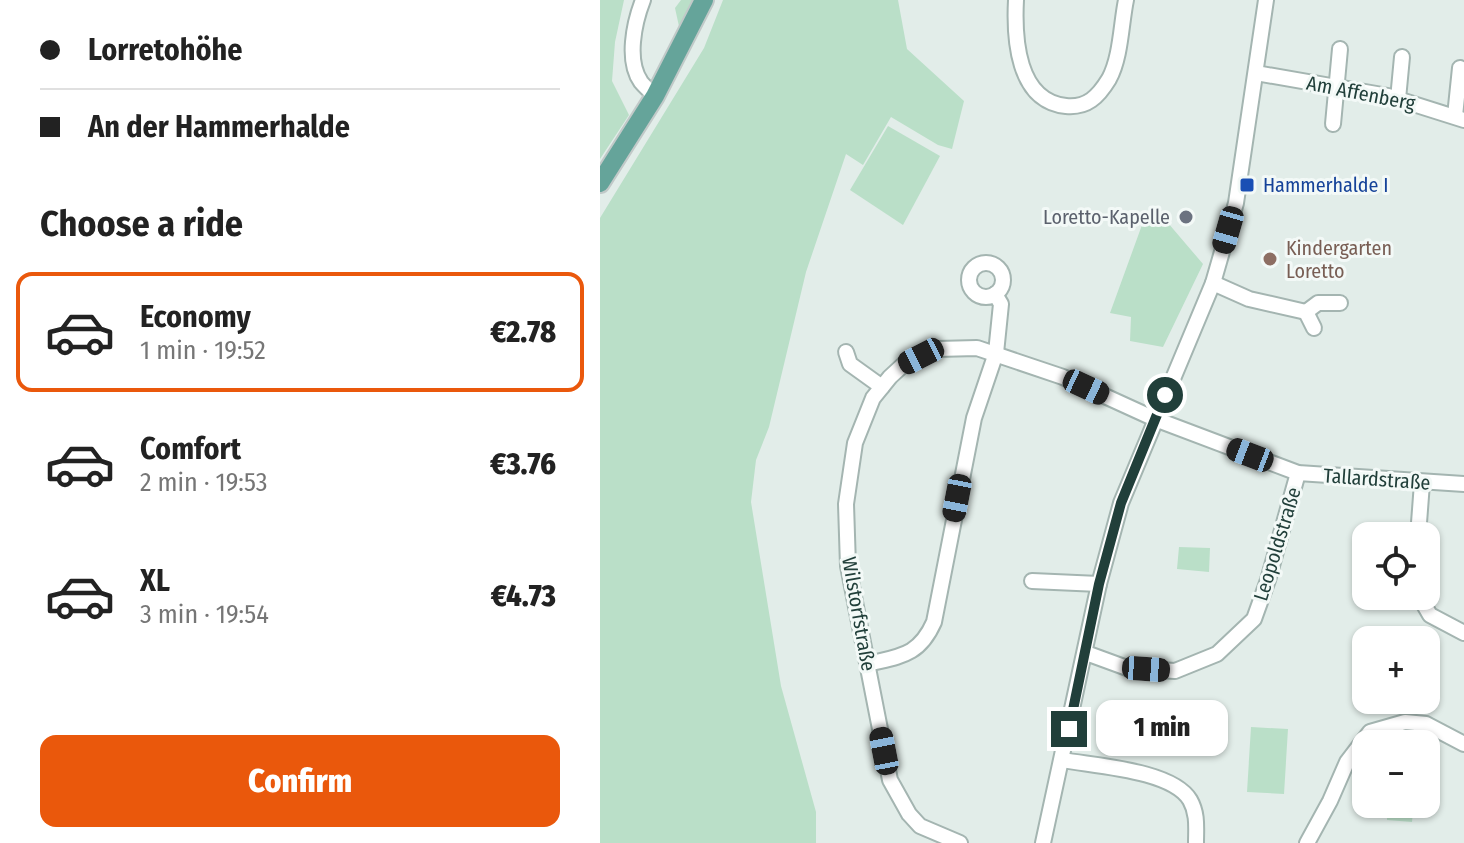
<!DOCTYPE html>
<meta charset="utf-8">
<style>
body{margin:0;font-family:"Fira Sans Condensed",sans-serif;background:#f6f6f6;color:#222;height:100vh;display:flex;flex-direction:column;font-size:30px;white-space:nowrap}
*{box-sizing:border-box;margin:0}
p{font-size:26px;color:#767676}
.icon{flex:none;width:44px;height:44px;fill:none;stroke:currentColor;stroke-width:2;stroke-linecap:round;stroke-linejoin:round}
.map{position:relative;flex:1;overflow:hidden}
.side{display:flex;flex-direction:column;background:#fff;width:600px}
.side>*{flex:none}
.top-card{display:grid;align-content:center;height:176px;padding:0 40px;background:#fff}
.buttons{position:absolute;left:752px;top:522px;display:grid;gap:16px}
.buttons a{display:grid;place-items:center;width:88px;height:88px;border-radius:16px;background:#fff;box-shadow:0 2px 6px #0004;font-size:40px}
.end{position:absolute;width:36px;height:36px;margin:-18px;border:10px solid #213f3a;background:#fff;box-shadow:0 0 0 4px #fff}
.from{border-radius:50%}
.bubble{position:absolute;height:56px;border-radius:16px;background:#fff;box-shadow:0 2px 6px #0004;font-size:26px;font-weight:800;line-height:56px;text-align:center}
.car{position:absolute;width:24px;height:48px;margin:-24px -12px;border-radius:10px;box-shadow:0 0 6px 2px #0007;background:linear-gradient(#222 24%,#8ab4d8 0 40%,#222 0 76%,#8ab4d8 0 86%,#222 0)}
.top-card b{display:flex;align-items:center;gap:28px;height:76px;font-size:30px}
.top-card b+b{border-top:2px solid #e0e0e0}
.top-card i{width:20px;height:20px;background:#222}
ul{padding:0;list-style:none}
li{display:flex;align-items:center;gap:24px;height:120px;margin:0 16px 12px;padding:0 24px;border:4px solid transparent;border-radius:16px}
li div{flex:1}
li b{display:block;font-size:30px}
li em{font-style:normal;font-weight:800}
li.on{border-color:#ea580c}
li>.icon{width:72px;height:72px;stroke-width:1.5}
h2{padding:0 40px;font-size:36px;line-height:96px}
.button{display:flex;gap:16px;margin-top:auto;padding:16px 40px}
.button a{flex:1;height:92px;border-radius:16px;background:#ea580c;color:#fff;font-size:32px;font-weight:800;line-height:92px;text-align:center}
main{display:flex;flex:1;min-height:0}
.map>svg:first-child{display:block}
.green{fill:#badfc8}
.lines{fill:none;stroke-linecap:round;stroke-linejoin:round}
.minor-casing{stroke:#a4b5b1;stroke-width:18}
.major-casing{stroke:#c1c9c8;stroke-width:22}
.minor{stroke:#fff;stroke-width:14}
.major{stroke:#65a49a;stroke-width:18}
.route{stroke:#213f3a;stroke-width:10}
.transit-dot{fill:#1a4fb4;stroke:#f3f9f7;stroke-width:3}
.worship-dot{fill:#6b7280;stroke:#f3f9f7;stroke-width:3}
.education-dot{fill:#8d6e63;stroke:#f3f9f7;stroke-width:3}
.labels{text-anchor:middle;stroke-width:6;stroke-linejoin:round;paint-order:stroke}
.street-label{font-size:20px;fill:#213f3a;stroke:#f3f9f7}
.transit-label{font-size:20px;fill:#164399;stroke:#f3f9f7;text-anchor:start}
.worship-label{font-size:20px;fill:#5b616d;stroke:#f3f9f7;text-anchor:end}
.education-label{font-size:20px;fill:#785e54;stroke:#f3f9f7;text-anchor:start}
</style>
<main>
<section class="side">
<div class="top-card">
<b><i class="from"></i>Lorretohöhe</b>
<b><i></i>An der Hammerhalde</b>
</div>
<h2>Choose a ride</h2>
<ul>
<li class="on"><svg class="icon" aria-label="car" viewBox="0 0 24 24"><path d="M5 17H2v-5l4-1 3-4h7l3 4 3 1v5h-3M9 17h6M6 11h13"/><circle cx="7" cy="17" r="2"/><circle cx="17" cy="17" r="2"/></svg><div><b>Economy</b><p>1 min · 19:52</p></div><em>€2.78</em></li>
<li><svg class="icon" aria-label="car" viewBox="0 0 24 24"><path d="M5 17H2v-5l4-1 3-4h7l3 4 3 1v5h-3M9 17h6M6 11h13"/><circle cx="7" cy="17" r="2"/><circle cx="17" cy="17" r="2"/></svg><div><b>Comfort</b><p>2 min · 19:53</p></div><em>€3.76</em></li>
<li><svg class="icon" aria-label="car" viewBox="0 0 24 24"><path d="M5 17H2v-5l4-1 3-4h7l3 4 3 1v5h-3M9 17h6M6 11h13"/><circle cx="7" cy="17" r="2"/><circle cx="17" cy="17" r="2"/></svg><div><b>XL</b><p>3 min · 19:54</p></div><em>€4.73</em></li>
</ul>
<div class="button"><a>Confirm</a></div>
</section>
<div class="map">
<svg width="864" height="843" viewBox="0 0 864 843">
<rect width="100%" height="100%" fill="#e2ede9"/>
<g class="green">
<path d="M0,0H24L15,42L12,81L29,115L0,159Z"/>
<path d="M81,0H97L80,31L75,8Z"/>
<path d="M123,0H298L307,49L364,101L352,149L338,145L291,117L263,165L246,154L206,272L169,427L156,460L151,502L181,686L216,812V843H0V218L104,48Z"/>
<path d="M288,126L340,156L303,225L250,190Z"/>
<path d="M546,214L568,223L603,264L563,347L530,341L531,317L510,313Z"/>
<path d="M579,547L610,548L609,572L577,569Z"/>
<path d="M651,727L688,729L684,794L647,792Z"/>
<path d="M787,808L813,811L812,822L787,820Z"/>
</g>
<g class="lines">
<defs>
<g id="minor">
<path d="M43,0C34,23 26,61 41,82C45,87 51,92 55,96"/>
<path d="M416,0C414,38 417,101 466,106C487,108 498,97 509,79C521,57 521,24 526,0"/>
<path d="M656,73L788,96L864,120"/>
<path d="M798,99L802,57"/>
<path d="M855,116L860,68"/>
<path d="M733,124L740,49"/>
<circle cx="386" cy="280" r="17"/>
<path d="M613,283L649,299L706,312"/>
<path d="M706,312L718,303H740"/>
<path d="M706,312L714,328"/>
<path d="M246,352L250,364L282,387"/>
<path d="M818,536L822,483"/>
<path d="M432,581L499,584"/>
<path d="M819,596L830,615L864,633"/>
<path d="M486,653L527,668L575,671L617,654L654,619L668,580L698,473"/>
<path d="M268,664C300,656 319,656 334,622L374,418L396,353L401,304L395,294"/>
<path d="M463,760C495,766 572,770 590,800C598,814 596,828 596,843"/>
<path d="M360,843L320,826L309,814L290,780L248,566L246,504L255,443L273,398L290,377L303,365L337,349L377,348L463,377L555,419L698,473L864,484"/>
<path d="M443,843L499,584L521,503L613,283L636,203L666,0"/>
<path d="M707,843L730,801L747,762L770,732L805,722L826,724L864,744"/>
</g>
<path id="major" d="M0,183L55,96L104,0"/>
</defs>
<use href="#minor" class="minor-casing"/>
<use href="#major" class="major-casing"/>
<use href="#minor" class="minor"/>
<use href="#major" class="major"/>
</g>
<g class="lines">
<path class="route" d="M469,729L499,584L521,503L565,395"/>
</g>
<rect class="transit-dot" x="639" y="177" width="16" height="16" rx="4"/>
<circle class="worship-dot" cx="586" cy="217" r="8"/>
<circle class="education-dot" cx="670" cy="259" r="8"/>
<g class="labels">
<g class="street-label">
<text transform="translate(761 93) rotate(11)" y="7">Am Affenberg</text>
<text transform="translate(777 479) rotate(4)" y="7">Tallardstraße</text>
<text transform="translate(677 544) rotate(-73)" y="7">Leopoldstraße</text>
<text transform="translate(259 614) rotate(80)" y="7">Wilstorfstraße</text>
</g>
<g class="transit-label">
<text x="663" y="192">Hammerhalde I</text>
</g>
<g class="worship-label">
<text x="570" y="224">Loretto-Kapelle</text>
</g>
<g class="education-label">
<text x="686" y="255">Kindergarten<tspan x="686" dy="23">Loretto</tspan></text>
</g>
</g>
</svg>
<div class="buttons">
<a><svg class="icon" aria-label="locate" viewBox="0 0 24 24"><circle cx="12" cy="12" r="6"/><path d="M12 2v4M12 18v4M2 12h4M18 12h4"/></svg></a>
<a>+</a>
<a>−</a>
</div>
<i class="end from" style="left:565px;top:395px"></i>
<i class="end" style="left:469px;top:729px"></i>
<div class="bubble" style="left:496px;top:700px;width:132px">1 min</div>
<i class="car" style="left:628px;top:230px;rotate:196deg"></i>
<i class="car" style="left:321px;top:356px;rotate:243deg"></i>
<i class="car" style="left:486px;top:387px;rotate:115deg"></i>
<i class="car" style="left:650px;top:455px;rotate:291deg"></i>
<i class="car" style="left:357px;top:498px;rotate:191deg"></i>
<i class="car" style="left:546px;top:669px;rotate:94deg"></i>
<i class="car" style="left:284px;top:751px;rotate:349deg"></i>
</div>
</main>
